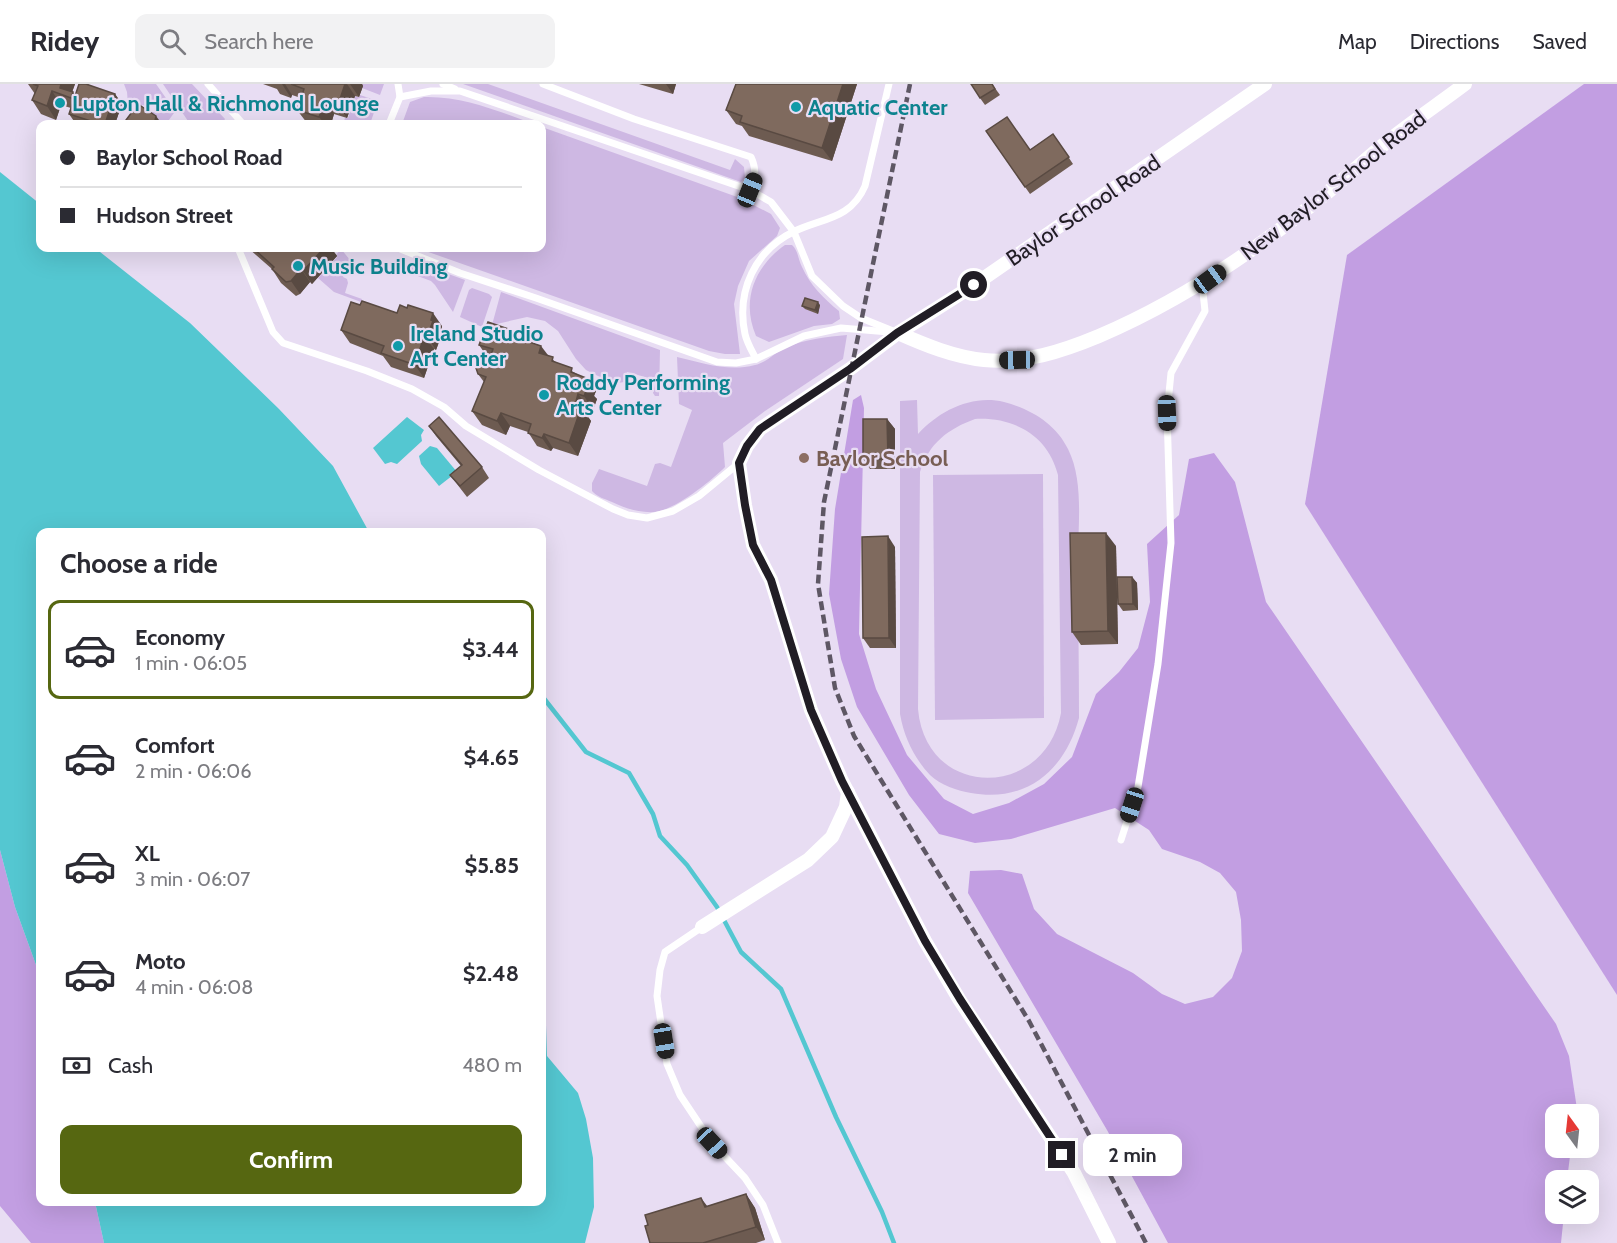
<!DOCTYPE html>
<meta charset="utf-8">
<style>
body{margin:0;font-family:Cabin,sans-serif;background:#f2f2f3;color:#2b2b33;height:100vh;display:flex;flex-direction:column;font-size:22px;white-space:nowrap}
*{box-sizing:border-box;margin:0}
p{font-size:20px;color:#7c7c81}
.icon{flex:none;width:33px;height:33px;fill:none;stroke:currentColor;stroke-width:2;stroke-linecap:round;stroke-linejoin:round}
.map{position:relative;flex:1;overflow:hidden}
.details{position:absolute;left:36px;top:444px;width:510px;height:678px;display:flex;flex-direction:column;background:#fff;border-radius:12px;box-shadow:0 6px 24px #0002}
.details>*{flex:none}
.banner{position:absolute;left:36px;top:36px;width:510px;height:132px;border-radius:12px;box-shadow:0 6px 24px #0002;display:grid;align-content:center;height:132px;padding:0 24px;background:#fff}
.needle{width:39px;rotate:345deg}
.controls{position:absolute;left:1545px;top:1020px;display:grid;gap:12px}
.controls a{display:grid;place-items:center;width:54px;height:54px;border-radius:12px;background:#fff;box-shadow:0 6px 24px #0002;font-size:30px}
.end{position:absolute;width:27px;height:27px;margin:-14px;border:8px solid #211d25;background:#fff;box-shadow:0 0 0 3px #fff}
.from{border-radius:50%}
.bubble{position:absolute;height:42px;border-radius:12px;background:#fff;box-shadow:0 6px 24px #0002;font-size:20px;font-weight:700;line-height:42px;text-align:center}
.car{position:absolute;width:18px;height:36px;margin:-18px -9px;border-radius:8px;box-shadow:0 0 4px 2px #0007;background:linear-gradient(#222 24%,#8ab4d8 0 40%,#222 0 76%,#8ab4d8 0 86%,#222 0)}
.banner b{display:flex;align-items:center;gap:21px;height:57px;font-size:22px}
.banner b+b{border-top:2px solid #e1e1e2}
.banner i{width:15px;height:15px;background:#2b2b33}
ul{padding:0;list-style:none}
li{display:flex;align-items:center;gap:18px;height:99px;margin:0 12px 9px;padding:0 12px;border:3px solid transparent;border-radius:12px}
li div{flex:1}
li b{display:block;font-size:22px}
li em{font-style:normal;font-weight:700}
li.on{border-color:#566711}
li>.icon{width:54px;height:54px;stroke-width:1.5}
h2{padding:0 24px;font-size:27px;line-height:72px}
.pay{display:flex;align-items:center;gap:15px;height:66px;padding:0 24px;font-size:22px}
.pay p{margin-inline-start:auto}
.button{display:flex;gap:12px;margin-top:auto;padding:12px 24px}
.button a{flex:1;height:69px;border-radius:12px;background:#566711;color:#fff;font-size:24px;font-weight:700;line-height:69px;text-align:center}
header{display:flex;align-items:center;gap:36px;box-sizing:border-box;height:84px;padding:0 30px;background:#fff;border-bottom:2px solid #e1e1e2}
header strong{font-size:28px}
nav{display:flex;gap:33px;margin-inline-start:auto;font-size:21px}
.search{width:420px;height:54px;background:#f2f2f3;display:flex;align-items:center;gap:15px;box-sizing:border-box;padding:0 21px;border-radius:12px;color:#7c7c81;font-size:22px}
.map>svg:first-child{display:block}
.green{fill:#ceb8e3;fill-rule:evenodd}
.forest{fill:#c29ee2}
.water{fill:#54c7d1}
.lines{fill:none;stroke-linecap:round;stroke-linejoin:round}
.stream{stroke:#54c7d1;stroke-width:4.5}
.lane{stroke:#fff;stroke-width:7}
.street{stroke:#fff;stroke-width:14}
.rail{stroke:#5e5764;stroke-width:4.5;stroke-dasharray:9 4.5;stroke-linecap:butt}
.wall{fill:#6d5b51}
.shaded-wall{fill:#594a42}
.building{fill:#7f6a5e;stroke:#594a42;stroke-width:1.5}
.route{stroke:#211d25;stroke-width:8}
.culture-dot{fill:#0f9aa8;stroke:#e8ddf3;stroke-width:2}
.education-dot{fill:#8d6e63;stroke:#e8ddf3;stroke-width:2}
.labels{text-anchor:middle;stroke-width:4.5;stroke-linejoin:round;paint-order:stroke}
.culture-label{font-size:22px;font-weight:bold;fill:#0d838f;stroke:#e8ddf3;text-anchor:start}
.street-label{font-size:22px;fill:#211d25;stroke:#e8ddf3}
.education-label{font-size:22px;font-weight:bold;fill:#785e54;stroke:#e8ddf3;text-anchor:start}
</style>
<header>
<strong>Ridey</strong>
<div class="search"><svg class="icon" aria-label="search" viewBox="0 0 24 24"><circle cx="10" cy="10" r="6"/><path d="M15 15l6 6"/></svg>Search here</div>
<nav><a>Map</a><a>Directions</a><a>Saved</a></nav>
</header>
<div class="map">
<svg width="1617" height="1159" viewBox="0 0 1617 1159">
<rect width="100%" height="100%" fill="#e8ddf3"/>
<g class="green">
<path d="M124,0H156L173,24L128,20L127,8Z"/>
<path d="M163,0H192L225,35L222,40H190Z"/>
<path d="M361,0H384L380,11L362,4Z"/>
<path d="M463,0H488L730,86L735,75L744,83L745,94L741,98Z"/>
<path d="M360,11L378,17L370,40H343L345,34H348L355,12L359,13Z"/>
<path d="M424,13C464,12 497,27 534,40H402L410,18Z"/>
<path d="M152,28L174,29L166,40H158L147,33Z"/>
<path d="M542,43L740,114L771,130L780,144L777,152L749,177L738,202L734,220L740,270H725L709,267L417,164H542Z"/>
<path d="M785,161H792C798,166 798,175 802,183C810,201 824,215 839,227L840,235L832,240L814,242L769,258L756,252C741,217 754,183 785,161Z"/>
<path d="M341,165L355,182L353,185L346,186L343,193L347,195L348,199L345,209L362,215L361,218L334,208L318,194L337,173L336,171Z"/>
<path d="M415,178L465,196L453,228L435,201L431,197L407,188L412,180Z"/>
<path d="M472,204L489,210L492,213L482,243L460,233L469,206Z"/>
<path d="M501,208L660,266L659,312H655L653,309L656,296L627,288L624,298L618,299L604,295L586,286L576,275L558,247L545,237L527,233L492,241Z"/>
<path d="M847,251L843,275L765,327L723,359L725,383C711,397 674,427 654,428C640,429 624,424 612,418C605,415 597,413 592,407V399L599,385L647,402L655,380L660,379L671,383L692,326L679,320L677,273C703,279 728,288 755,281C768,278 776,267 787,263C806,255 827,253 847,251Z"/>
<path d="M917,316L918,350C939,327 972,310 1004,318C1031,325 1056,340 1068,365C1084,397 1078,440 1078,474C1078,528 1079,581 1079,634C1065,686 1027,719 971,709C958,707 940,701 930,691C914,674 904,653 900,630V317ZM975,335C1014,333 1048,351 1058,391L1061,629C1045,716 926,716 918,625L920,388C929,359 948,345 975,335Z"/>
<path d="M1043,390L1044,634L935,636L933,391Z"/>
</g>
<g class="forest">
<path d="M1584,0H1617V911L1305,420L1347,171Z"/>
<path d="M861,311L864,324L859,550L876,605L907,671L944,715L973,730L1009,719L1044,700L1072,673L1096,610L1119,588L1138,564L1150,518L1147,460L1179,431L1189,375L1214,369L1235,398L1266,518L1556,940L1569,972L1577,1025L1576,1030H1556V1064H1571L1567,1096H1556V1130H1564L1561,1159H1168L1107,1046L968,809L970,787L1001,786L1022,790L1034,825L1057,850L1133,889L1162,910L1185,920L1213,913L1232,894L1242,867L1241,836L1236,808L1220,789L1200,778L1162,765L1149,746L1115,724L1011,755L975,759L939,750L909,711L857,623L841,575L829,510L835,425L853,316Z"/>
<path d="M0,766L15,823L40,892V1118H95L104,1159H31L0,1122Z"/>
</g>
<g class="water">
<path d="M0,88L40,120V164H95L190,239L279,325L333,382L369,448H40V892L15,823L0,766Z"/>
<path d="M407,333L424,346L421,351L422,357L397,380L391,378L385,380L373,364Z"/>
<path d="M430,362L437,364L457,388L439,402L421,380L419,372Z"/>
<path d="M542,819L547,972L578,1009L586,1035L593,1074L594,1123L585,1159H104L95,1118H542Z"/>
</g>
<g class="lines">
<path class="stream" d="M542,612L586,668L629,689L653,730L660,752L687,781L717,823L741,868L781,905L836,1033L882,1128L894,1159"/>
<g class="lane">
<path d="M208,0L243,40"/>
<path d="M443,0L455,5"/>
<path d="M543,0L634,35L751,73C757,86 755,93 750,106"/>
<path d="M400,13L431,7H460L750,106L771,118L794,148L812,192L843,222L861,234L898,249"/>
<path d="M389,40L400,13L398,0"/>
<path d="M238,164L273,248L283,259L367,287L412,305L444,323L466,342L539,386L613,425L628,431L647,434L673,427L699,412L739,379"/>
<path d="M398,164L460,189L536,214L717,278L736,279L756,275L804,252L841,244L889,248"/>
<path d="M756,275C752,267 747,259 745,250C736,207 755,166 795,147C823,134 851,135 865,102L889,0"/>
<path d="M1121,756L1138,703L1158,580L1171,459L1167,329L1171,289L1205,227L1202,199"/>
<path d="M702,843L665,868L660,886L657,912L667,980L680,1011L712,1059L745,1094L763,1121L778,1159"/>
</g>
<g class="street">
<path d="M898,249C925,261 954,273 984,276C1024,280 1063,267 1099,252C1174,220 1243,175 1308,124C1336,103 1361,79 1388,57C1413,37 1440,19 1465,0"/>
<path d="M702,843L808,776L832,753L846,723L848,708"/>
<path d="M1109,1159L1074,1089L959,915L925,857L842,697L811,626L771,496L753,461L745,421L739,379L747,362L760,345L850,285L898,249L974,201L1265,0"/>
</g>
<path class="rail" d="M910,0L824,418L818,500L835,604L854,652L1029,937L1146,1159"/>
</g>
<g class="wall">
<path d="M28,0H75L72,8L75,11L115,10L122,20L115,40H76L69,30L71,24L61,21L56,36L41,30L32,16L35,10Z"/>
<path d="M263,0H362L363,2L359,13L355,12L347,34L334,30L331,40H311L307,39L297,26L301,14L292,11L291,14L280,10L277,5Z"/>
<path d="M639,0H676L673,10Z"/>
<path d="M736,0H857L832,77L749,52L742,42L736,40L726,26Z"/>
<path d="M992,0L1000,11L985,21L980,14Z"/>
<path d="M986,47L1030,66L1053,50L1073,80L1030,110Z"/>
<path d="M248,164H331L337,172L312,200L310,198L300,210L296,212L281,199L272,185Z"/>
<path d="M360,221L397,229L442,242L441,248L442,250L436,266L434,265L424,294L391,283L383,272L350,259L341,246Z"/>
<path d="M820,221L818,230L805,225L802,222Z"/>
<path d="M514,247L519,255L548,272L557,279L577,290L596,307L594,312L597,315L593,326L588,323L586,330L591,337L578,372L553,364L551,367L537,362L528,348L510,342L506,351L482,341L472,327L484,298L478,290L487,283L490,274H488L479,261Z"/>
<path d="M887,335L895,345V385H870L863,375Z"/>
<path d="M429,342L482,383L489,394L467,413L450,391L461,382L436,352Z"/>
<path d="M1116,462L1118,560L1081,561L1072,548Z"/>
<path d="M895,463L896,564H870L863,554Z"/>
<path d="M1132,493L1137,499L1138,526L1123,527L1118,520Z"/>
<path d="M746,1110L755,1124L765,1156L756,1159H650L708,1122Z"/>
</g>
<g class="shaded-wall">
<path d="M61,0H75L70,14L60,4Z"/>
<path d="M282,0H285L292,11L291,14Z"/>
<path d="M345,0H347L355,12L347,34L338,21Z"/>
<path d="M350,0H362L363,2L359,13Z"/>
<path d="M666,0H676L673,10Z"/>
<path d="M843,0H857L832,77L822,64Z"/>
<path d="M52,7L61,21L56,36L47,22Z"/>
<path d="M73,8L82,21L80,27L71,14Z"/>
<path d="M115,10L122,20L115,40H105Z"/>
<path d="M325,17L334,30L331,40H325L319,33Z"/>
<path d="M156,32L162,40H158L155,37Z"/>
<path d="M324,164H331L337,172L312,200L303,187Z"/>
<path d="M301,185L310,198L300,210L291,197Z"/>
<path d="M818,218L820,221L818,230L815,226Z"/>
<path d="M433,229L442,242L441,248L442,250L436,266L427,252Z"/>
<path d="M514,247L524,261L512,252Z"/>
<path d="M424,252L434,265L424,294L415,281Z"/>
<path d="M541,262L551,275L539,269Z"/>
<path d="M586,294L596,307L594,312L597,315L593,326L584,312V301Z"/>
<path d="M578,310L588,323L586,330L591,337L578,372L569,359L575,321Z"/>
<path d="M501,329L510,342L506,351L497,337Z"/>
<path d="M887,335L895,345V385L888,375Z"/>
<path d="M544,350L553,364L551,367L542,354Z"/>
<path d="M1106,449L1116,462L1118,560L1108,547Z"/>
<path d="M888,452L895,463L896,564L889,554Z"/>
<path d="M1132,493L1137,499L1138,526L1133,520Z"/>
<path d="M746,1110L755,1124L765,1156L756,1143Z"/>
<path d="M701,1114L711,1127L705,1123Z"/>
</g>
<g class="building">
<path d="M33,0H61L60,4L73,8L71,14L52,7L47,22L32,16L38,2Z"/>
<path d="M79,0H86L115,10L105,40H100L69,30Z"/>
<path d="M291,0H345L338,21L325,17L319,33L297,26L304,5Z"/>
<path d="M736,0H843L822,64L740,38L742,32L726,26Z"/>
<path d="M971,0H992L995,5L980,14Z"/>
<path d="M138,20L156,32L155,37L160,40H123Z"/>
<path d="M1007,33L1030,66L1053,50L1069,73L1025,103L986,47Z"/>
<path d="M253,164H324L303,187L301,185L291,197L286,198L272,185L274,183Z"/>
<path d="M805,214L818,218L815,226L802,222Z"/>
<path d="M362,217L397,229L400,221L407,224L408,221L433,229L431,236L433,237L427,252H424L415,281L381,269L384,262L341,246L351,218L360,221Z"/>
<path d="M488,238L514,247L512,252L541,262L539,269L553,273L552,277L572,284L571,288L586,294L584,301L588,302L584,312L578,310L575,321L581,324L569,359L544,350L542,354L528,349L531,340L501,329L497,337L472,327L486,293L478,290L476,284L481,280L487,283L493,265L479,261Z"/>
<path d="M439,333L482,383L460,402L450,391L462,381L429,342Z"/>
<path d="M863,335H887L888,375H863Z"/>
<path d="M1070,449H1106L1108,547L1072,548Z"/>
<path d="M888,452L889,554H863L862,453Z"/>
<path d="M1117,493H1132L1133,520H1118Z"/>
<path d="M746,1110L756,1143L703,1159H650L645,1142L648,1141L645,1131L701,1114L705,1123Z"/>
</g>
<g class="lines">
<path class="route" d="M974,201L897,249L850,285L760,345L747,362L739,379L745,421L753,461L771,496L811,626L842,697L925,857L960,915L1062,1071"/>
</g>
<g class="culture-dot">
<circle cx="60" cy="19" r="6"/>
<circle cx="796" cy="23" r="6"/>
<circle cx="298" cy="182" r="6"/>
<circle cx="398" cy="262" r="6"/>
<circle cx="544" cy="311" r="6"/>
</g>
<circle class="education-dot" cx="804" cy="374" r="6"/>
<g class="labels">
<g class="culture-label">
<text x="72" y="27">Lupton Hall &amp; Richmond Lounge</text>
<text x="808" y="31">Aquatic Center</text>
<text x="310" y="190">Music Building</text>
<text x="410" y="257">Ireland Studio<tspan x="410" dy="25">Art Center</tspan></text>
<text x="556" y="306">Roddy Performing<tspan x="556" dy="25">Arts Center</tspan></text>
</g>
<g class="street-label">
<text transform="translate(1333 101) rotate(-38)" y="8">New Baylor School Road</text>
<text transform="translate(1083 126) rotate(-34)" y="8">Baylor School Road</text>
</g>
<g class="education-label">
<text x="816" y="382">Baylor School</text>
</g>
</g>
</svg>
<div class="controls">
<a><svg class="needle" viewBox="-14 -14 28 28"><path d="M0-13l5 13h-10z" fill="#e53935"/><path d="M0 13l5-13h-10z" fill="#7c7c81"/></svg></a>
<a><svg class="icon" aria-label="layers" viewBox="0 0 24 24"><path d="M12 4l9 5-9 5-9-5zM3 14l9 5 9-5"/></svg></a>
</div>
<i class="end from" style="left:974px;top:201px"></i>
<i class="end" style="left:1062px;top:1071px"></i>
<div class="bubble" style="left:1083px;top:1050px;width:99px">2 min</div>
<i class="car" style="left:750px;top:106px;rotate:22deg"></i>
<i class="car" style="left:1210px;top:195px;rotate:54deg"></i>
<i class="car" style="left:1017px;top:276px;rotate:269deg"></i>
<i class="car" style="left:1167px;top:329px;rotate:178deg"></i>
<i class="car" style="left:1132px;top:721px;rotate:198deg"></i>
<i class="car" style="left:664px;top:957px;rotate:171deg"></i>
<i class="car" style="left:712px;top:1059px;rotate:137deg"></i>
<div class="banner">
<b><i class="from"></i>Baylor School Road</b>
<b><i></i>Hudson Street</b>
</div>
<section class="details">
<h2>Choose a ride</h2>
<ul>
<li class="on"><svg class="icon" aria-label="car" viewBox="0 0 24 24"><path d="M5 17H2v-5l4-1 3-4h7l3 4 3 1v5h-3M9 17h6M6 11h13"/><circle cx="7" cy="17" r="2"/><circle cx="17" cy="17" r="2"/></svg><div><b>Economy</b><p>1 min · 06:05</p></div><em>$3.44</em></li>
<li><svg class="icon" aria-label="car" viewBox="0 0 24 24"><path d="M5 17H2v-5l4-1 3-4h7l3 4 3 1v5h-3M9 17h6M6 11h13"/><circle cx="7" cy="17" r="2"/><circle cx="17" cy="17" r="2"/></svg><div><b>Comfort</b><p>2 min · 06:06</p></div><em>$4.65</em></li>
<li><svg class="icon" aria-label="car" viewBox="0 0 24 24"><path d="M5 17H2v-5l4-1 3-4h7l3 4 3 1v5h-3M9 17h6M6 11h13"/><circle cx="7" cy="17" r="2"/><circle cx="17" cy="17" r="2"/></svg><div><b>XL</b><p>3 min · 06:07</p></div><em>$5.85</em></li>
<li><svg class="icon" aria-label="car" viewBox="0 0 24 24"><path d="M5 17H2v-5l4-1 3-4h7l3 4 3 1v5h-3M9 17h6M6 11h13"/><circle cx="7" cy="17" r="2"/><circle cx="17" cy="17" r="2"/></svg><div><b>Moto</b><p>4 min · 06:08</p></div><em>$2.48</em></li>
</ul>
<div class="pay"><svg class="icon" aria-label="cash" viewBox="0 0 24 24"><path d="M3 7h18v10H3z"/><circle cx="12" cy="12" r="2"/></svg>Cash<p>480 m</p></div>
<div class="button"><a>Confirm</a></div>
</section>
</div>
